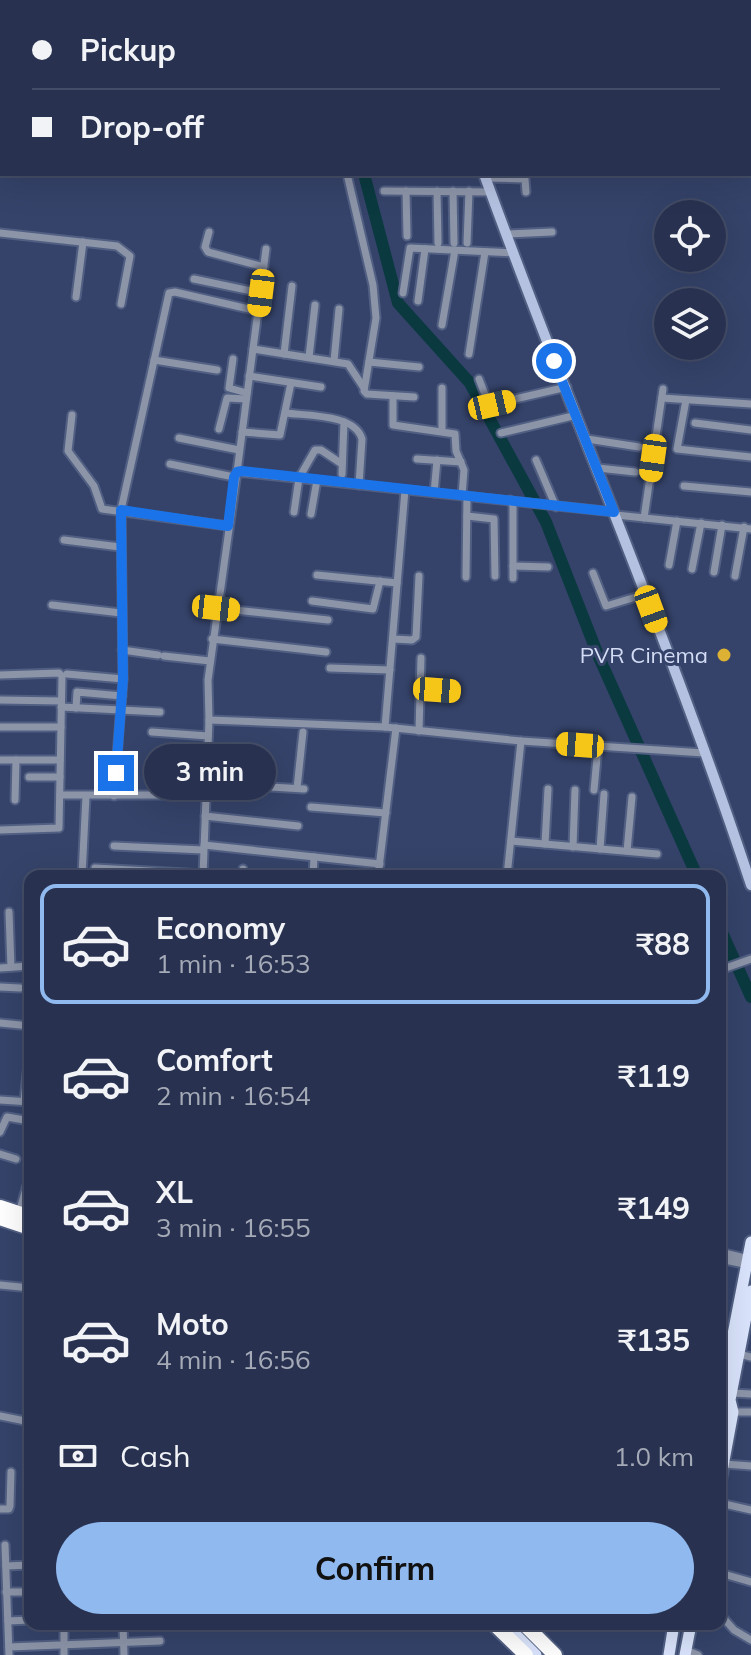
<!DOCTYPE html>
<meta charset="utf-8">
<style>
body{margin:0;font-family:Mulish,sans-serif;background:#343e5a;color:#f1f3f6;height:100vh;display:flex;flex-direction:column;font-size:30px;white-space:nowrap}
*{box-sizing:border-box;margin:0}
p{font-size:26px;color:#a5aab7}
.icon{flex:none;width:44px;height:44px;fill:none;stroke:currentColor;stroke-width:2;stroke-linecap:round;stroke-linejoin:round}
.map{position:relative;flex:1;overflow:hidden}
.drawer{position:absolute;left:24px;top:870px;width:702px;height:760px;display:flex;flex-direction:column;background:#283250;border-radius:16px;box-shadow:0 8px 32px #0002,0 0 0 2px #444d67}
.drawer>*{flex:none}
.hud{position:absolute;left:0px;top:0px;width:752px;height:176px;box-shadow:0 8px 32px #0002,0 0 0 2px #444d67;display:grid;align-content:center;height:176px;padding:0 32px;background:#283250}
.tools{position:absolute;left:654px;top:200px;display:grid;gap:16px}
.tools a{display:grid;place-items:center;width:72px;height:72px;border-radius:50%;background:#283250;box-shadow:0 8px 32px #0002,0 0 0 2px #444d67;font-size:40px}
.end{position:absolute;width:36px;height:36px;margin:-18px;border:10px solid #1a73e8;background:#fff;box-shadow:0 0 0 4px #fff}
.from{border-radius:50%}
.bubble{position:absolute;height:56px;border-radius:28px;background:#283250;box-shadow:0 8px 32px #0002,0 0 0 2px #444d67;font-size:26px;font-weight:700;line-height:56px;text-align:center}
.car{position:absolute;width:24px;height:48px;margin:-24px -12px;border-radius:10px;box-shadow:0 0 6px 2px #0007;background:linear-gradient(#f5c518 24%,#345 0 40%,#f5c518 0 76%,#345 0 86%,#f5c518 0)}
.hud b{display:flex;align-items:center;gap:28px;height:76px;font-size:30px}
.hud b+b{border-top:2px solid #444d67}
.hud i{width:20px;height:20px;background:#f1f3f6}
ul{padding:14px 0 0;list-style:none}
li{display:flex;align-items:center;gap:24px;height:120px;margin:0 16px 12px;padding:0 16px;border:4px solid transparent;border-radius:16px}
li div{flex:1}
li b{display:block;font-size:30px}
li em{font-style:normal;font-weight:700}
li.active{border-color:#90b9f0}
li>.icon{width:72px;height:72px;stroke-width:1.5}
.pay{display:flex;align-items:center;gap:20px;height:88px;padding:0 32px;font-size:30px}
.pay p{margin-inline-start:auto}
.button{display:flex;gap:16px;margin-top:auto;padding:16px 32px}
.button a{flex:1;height:92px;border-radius:48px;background:#90b9f0;color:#111;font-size:32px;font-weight:700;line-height:92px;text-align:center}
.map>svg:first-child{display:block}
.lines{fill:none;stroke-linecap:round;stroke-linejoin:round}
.river{stroke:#0a3a40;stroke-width:12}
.street-casing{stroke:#515f83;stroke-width:11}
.secondary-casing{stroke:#515f83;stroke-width:14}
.primary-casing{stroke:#515f83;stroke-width:15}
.highway-casing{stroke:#515f83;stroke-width:18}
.street{stroke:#8c94a8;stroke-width:7}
.secondary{stroke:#b4c1e0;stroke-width:10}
.primary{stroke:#d9e3fb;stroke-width:11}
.highway{stroke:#fff;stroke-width:14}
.route{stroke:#1a73e8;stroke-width:10}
.poi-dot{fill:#ddb133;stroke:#35436a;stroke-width:3}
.labels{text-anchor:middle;stroke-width:6;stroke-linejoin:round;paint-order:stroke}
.poi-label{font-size:22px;fill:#d3dcf4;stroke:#35436a;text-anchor:end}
</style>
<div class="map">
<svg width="751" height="1655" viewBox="0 0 751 1655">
<rect width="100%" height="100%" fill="#35436a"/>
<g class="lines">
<g class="river">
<path d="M307,0V2"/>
<path d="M364,174L398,303L470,383L546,522L598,655L697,876"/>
<path d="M720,928L751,997"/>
</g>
<defs>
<g id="street">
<path d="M291,0V2"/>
<path d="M347,174L373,285L376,318L364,391L367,394L414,397"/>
<path d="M486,178L525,179L526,192"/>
<path d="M384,191L491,192"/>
<path d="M406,191L407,236"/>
<path d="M437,191L438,243"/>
<path d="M453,191L454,243"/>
<path d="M209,232L205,247L208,252L264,267"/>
<path d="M0,233L117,246L130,256L121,304"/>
<path d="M507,234L552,232"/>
<path d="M467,243L469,191"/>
<path d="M194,279L261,293"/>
<path d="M403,293L410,248L514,253"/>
<path d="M76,297L83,242"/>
<path d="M418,301L425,249"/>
<path d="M442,325L455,250"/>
<path d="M253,349L348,364L364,388"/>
<path d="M284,354L292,286"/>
<path d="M469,354L485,252"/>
<path d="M309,357L315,305"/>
<path d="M233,359L229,388L247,393"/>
<path d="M154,360L217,370"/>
<path d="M334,361L339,309"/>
<path d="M369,362L419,367"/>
<path d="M249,376L321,387"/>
<path d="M479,379L489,405L567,387"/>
<path d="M442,388V431"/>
<path d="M393,396V425L455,434L456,451L464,470L462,496"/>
<path d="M662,398L751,404"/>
<path d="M686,400L677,449L751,457"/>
<path d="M286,413C308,416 355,414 362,439L359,485"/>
<path d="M72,415L68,451L94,486L102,509L228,526"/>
<path d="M695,423L751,430"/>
<path d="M219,429L227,398L246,399"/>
<path d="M242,432L280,435L291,383"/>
<path d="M501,433L577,415"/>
<path d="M179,438L239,450"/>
<path d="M587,439L639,447"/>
<path d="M417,459L461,462"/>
<path d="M536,460L556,507"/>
<path d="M170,464L234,477"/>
<path d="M598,468L635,472"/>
<path d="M237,472L266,249"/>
<path d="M342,474L344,422"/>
<path d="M684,486L751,492"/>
<path d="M434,493L437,460"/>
<path d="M510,500L513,506V578"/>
<path d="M294,512L299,478L315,450H321L342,464"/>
<path d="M311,514L317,480"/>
<path d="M616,515L751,529"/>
<path d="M467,516L494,519L495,576"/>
<path d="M644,518L663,389"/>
<path d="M64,540L120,547"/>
<path d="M669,565L677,521"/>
<path d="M513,566L548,567"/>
<path d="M692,569L701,523"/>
<path d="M714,572L722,525"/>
<path d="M593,573L606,606L646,594"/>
<path d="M317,575L397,583"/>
<path d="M735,576L744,527"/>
<path d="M466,577L467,496"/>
<path d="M312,601L373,609L380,581"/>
<path d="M52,605L121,613"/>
<path d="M216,608L328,620"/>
<path d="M212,639L326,652"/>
<path d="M393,639L412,640L416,637L419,576"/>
<path d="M122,650L158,655"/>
<path d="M164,656L210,661"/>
<path d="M330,668L390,670"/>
<path d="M67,674L123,679"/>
<path d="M0,675L59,673L62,676L59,828L0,830"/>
<path d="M420,689L453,691"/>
<path d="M0,700L61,701"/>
<path d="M61,707L160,712"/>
<path d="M76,708L77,692L122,696"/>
<path d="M209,720L385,727L521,741L704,753"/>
<path d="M0,727H61"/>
<path d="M385,727L405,490"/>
<path d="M419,731L421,658"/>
<path d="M152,732L208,736"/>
<path d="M207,748L256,753"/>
<path d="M0,760H60"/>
<path d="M29,777H60"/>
<path d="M206,783L304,789"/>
<path d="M297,788L303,732"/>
<path d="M594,790L598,747"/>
<path d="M60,795H205"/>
<path d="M114,796L123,679L121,510L169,293L175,292L258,311"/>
<path d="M15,800L16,760"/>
<path d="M311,807L386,813"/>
<path d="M205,816L298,826"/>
<path d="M511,841L657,854"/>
<path d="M545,844L548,789"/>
<path d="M204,845L380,864"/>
<path d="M114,846L203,850"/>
<path d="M573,847L575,790"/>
<path d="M600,849L604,794"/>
<path d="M627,851L632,797"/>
<path d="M95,868L203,874"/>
<path d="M82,875L86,796"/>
<path d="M507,875L530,876"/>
<path d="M203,876L209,720L208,680L237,472L614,512"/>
<path d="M242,876L243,869"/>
<path d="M313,876L314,857"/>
<path d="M378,876L396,728"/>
<path d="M507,876L521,741"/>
<path d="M9,912L11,967"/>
<path d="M0,968L30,966"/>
<path d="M720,970L751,959"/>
<path d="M0,987L20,988"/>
<path d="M0,1023L30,1026"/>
<path d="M0,1100L30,1102"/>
<path d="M24,1101L30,1045"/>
<path d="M0,1132L7,1117L30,1121"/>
<path d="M0,1154L16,1159"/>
<path d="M19,1213L30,1175"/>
<path d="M720,1252L749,1259"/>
<path d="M720,1259L749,1265"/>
<path d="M0,1285L30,1288"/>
<path d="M739,1354L751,1357"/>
<path d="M732,1393L751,1394"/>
<path d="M733,1412H751"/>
<path d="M0,1416L30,1422"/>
<path d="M724,1464L751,1466"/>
<path d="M720,1503L751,1510"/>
<path d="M0,1509H9L10,1506L11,1472"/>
<path d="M5,1545L9,1655"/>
<path d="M6,1566L30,1565"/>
<path d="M720,1573L751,1582"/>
<path d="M6,1592H30"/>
<path d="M720,1614L734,1630L751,1640"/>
<path d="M8,1621L30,1620"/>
<path d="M123,1624L124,1655"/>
<path d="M9,1647L160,1641"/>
<path d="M686,1650L698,1655"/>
<path d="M64,1655V1624"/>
</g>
<g id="secondary">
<path d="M416,0L417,2"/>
<path d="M484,174C570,412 672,645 751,885"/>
</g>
<g id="primary">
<path d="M720,1401L751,1242"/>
<path d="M720,1436L728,1408"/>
<path d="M720,1482L733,1412L730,1400L751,1291"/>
<path d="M505,1624L536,1655"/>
<path d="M669,1655L674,1624"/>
<path d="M685,1655L691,1624"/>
</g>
<g id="highway">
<path d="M0,1207L30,1217"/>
<path d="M0,1218L30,1228"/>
<path d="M494,1624L526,1655"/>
<path d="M524,1624L555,1655"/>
</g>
</defs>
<use href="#street" class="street-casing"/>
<use href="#secondary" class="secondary-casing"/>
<use href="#primary" class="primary-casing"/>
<use href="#highway" class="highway-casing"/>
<use href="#street" class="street"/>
<use href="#secondary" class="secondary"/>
<use href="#primary" class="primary"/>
<use href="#highway" class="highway"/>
</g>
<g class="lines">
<path class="route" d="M116,773L123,679L121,510L228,526L234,477L237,472L242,471L614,512L554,361"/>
</g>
<circle class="poi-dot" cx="724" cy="655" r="8"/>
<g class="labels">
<g class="poi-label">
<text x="708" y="663">PVR Cinema</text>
</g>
</g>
</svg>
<div class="tools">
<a><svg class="icon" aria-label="locate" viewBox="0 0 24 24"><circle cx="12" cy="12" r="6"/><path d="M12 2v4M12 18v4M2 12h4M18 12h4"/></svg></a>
<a><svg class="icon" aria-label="layers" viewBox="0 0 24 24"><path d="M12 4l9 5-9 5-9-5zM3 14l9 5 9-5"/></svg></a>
</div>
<i class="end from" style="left:554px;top:361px"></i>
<i class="end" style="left:116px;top:773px"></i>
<div class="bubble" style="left:144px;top:744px;width:132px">3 min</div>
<i class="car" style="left:261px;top:293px;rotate:187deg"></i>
<i class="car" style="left:492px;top:405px;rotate:77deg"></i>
<i class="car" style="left:653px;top:458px;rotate:188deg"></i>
<i class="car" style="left:216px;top:608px;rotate:96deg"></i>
<i class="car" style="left:651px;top:609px;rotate:160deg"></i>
<i class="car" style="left:437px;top:690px;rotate:94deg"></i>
<i class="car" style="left:580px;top:745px;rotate:274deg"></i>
<div class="hud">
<b><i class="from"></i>Pickup</b>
<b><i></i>Drop-off</b>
</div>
<section class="drawer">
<ul>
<li class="active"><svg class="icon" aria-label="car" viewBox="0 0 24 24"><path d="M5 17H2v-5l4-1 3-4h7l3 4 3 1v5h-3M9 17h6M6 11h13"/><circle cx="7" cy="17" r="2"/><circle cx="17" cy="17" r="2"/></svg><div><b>Economy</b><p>1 min · 16:53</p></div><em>₹88</em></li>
<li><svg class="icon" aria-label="car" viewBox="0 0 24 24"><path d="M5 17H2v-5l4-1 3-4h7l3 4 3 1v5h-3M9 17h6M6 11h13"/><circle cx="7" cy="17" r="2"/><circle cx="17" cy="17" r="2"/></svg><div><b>Comfort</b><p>2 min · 16:54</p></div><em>₹119</em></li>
<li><svg class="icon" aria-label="car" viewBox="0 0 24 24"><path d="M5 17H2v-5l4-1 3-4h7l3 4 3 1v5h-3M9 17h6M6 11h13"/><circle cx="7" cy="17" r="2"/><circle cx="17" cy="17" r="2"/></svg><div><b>XL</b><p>3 min · 16:55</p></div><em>₹149</em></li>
<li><svg class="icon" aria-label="car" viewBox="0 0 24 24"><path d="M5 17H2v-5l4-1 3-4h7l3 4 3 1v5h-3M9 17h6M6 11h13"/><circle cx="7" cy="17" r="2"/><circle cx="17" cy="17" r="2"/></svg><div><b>Moto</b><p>4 min · 16:56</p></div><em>₹135</em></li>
</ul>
<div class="pay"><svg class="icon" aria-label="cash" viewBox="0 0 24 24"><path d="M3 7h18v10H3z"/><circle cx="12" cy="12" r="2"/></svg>Cash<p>1.0 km</p></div>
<div class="button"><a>Confirm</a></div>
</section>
</div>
